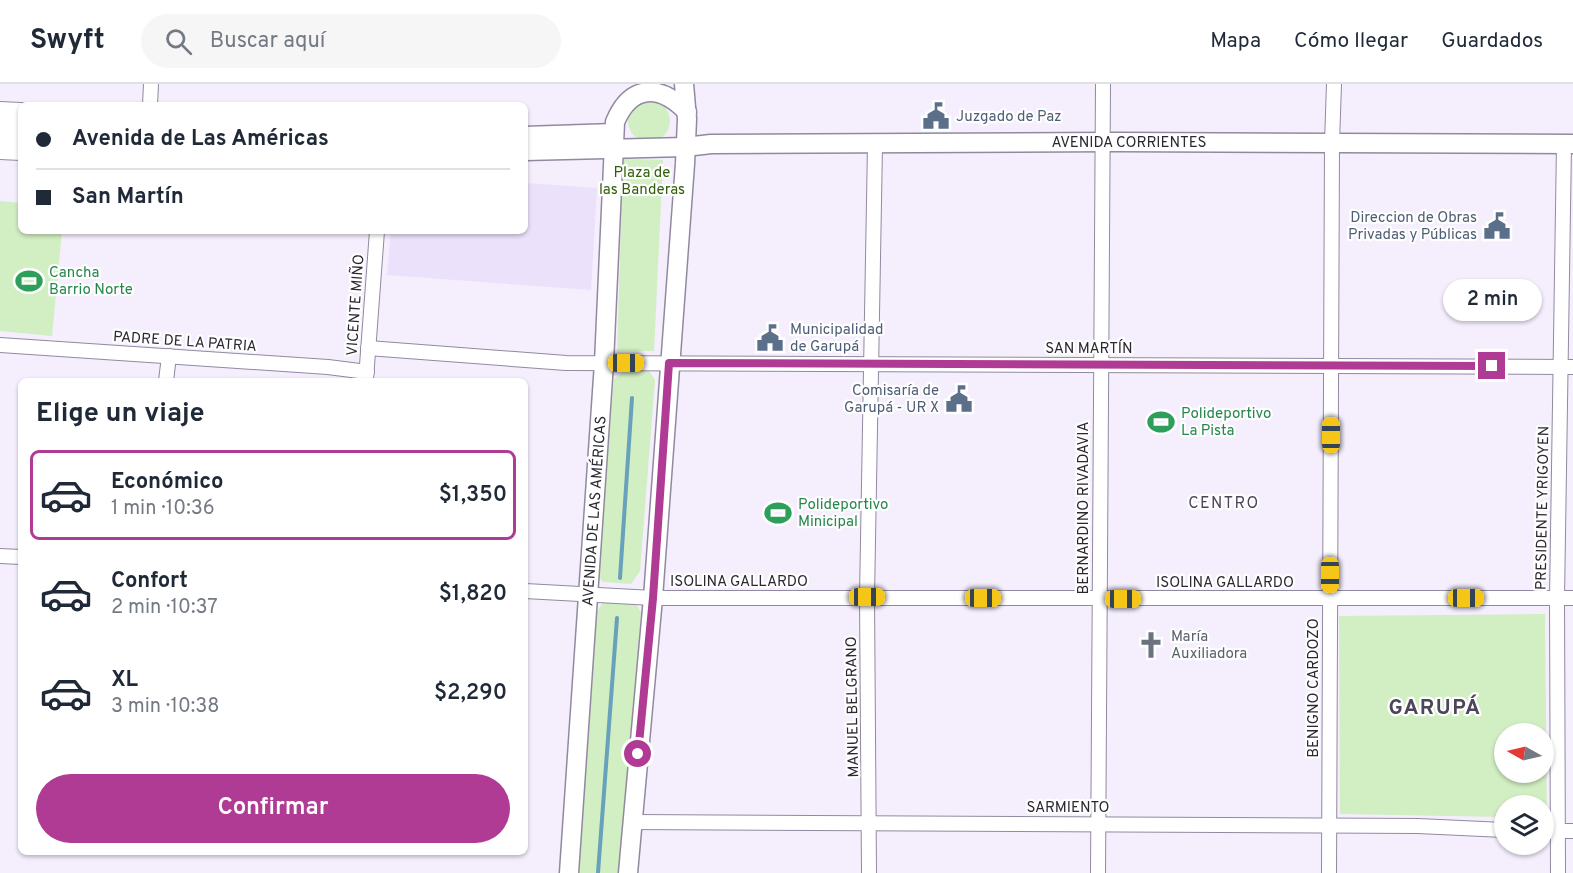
<!DOCTYPE html>
<html lang="es">
<meta charset="utf-8">
<style>
body{margin:0;font-family:Overpass,sans-serif;background:#f6f6f7;color:#1f2937;height:100vh;display:flex;flex-direction:column;font-size:22px;white-space:nowrap}
*{box-sizing:border-box;margin:0}
p{font-size:20px;color:#747a83}
.icon{flex:none;width:33px;height:33px;fill:none;stroke:currentColor;stroke-width:2;stroke-linecap:round;stroke-linejoin:round}
.map{position:relative;flex:1;overflow:hidden}
.details{position:absolute;left:18px;top:294px;width:510px;height:477px;display:flex;flex-direction:column;background:#fff;border-radius:9px;box-shadow:0 2px 4px #0004}
.details>*{flex:none}
.banner{position:absolute;left:18px;top:18px;width:510px;height:132px;border-radius:9px;box-shadow:0 2px 4px #0004;display:grid;align-content:center;height:132px;padding:0 18px;background:#fff}
.needle{width:39px;rotate:278deg}
.controls{position:absolute;left:1494px;top:639px;display:grid;gap:12px}
.controls a{display:grid;place-items:center;width:60px;height:60px;border-radius:50%;background:#fff;box-shadow:0 2px 4px #0004;font-size:30px}
.end{position:absolute;width:27px;height:27px;margin:-14px;border:8px solid #b03b94;background:#fff;box-shadow:0 0 0 3px #fff}
.from{border-radius:50%}
.bubble{position:absolute;height:42px;border-radius:21px;background:#fff;box-shadow:0 2px 4px #0004;font-size:20px;font-weight:600;line-height:42px;text-align:center}
.car{position:absolute;width:18px;height:36px;margin:-18px -9px;border-radius:8px;box-shadow:0 0 4px 2px #0007;background:linear-gradient(#f5c518 24%,#345 0 40%,#f5c518 0 76%,#345 0 86%,#f5c518 0)}
.banner b{display:flex;align-items:center;gap:21px;height:57px;font-size:22px}
.banner b+b{border-top:2px solid #e0e1e3}
.banner i{width:15px;height:15px;background:#1f2937}
ul{padding:0;list-style:none}
li{display:flex;align-items:center;gap:18px;height:90px;margin:0 12px 9px;padding:0 6px;border:3px solid transparent;border-radius:9px}
li div{flex:1}
li b{display:block;font-size:22px}
li em{font-style:normal;font-weight:600}
li.active{border-color:#b03b94}
li>.icon{width:54px;height:54px;stroke-width:1.5}
h2{padding:0 18px;font-size:27px;line-height:72px}
.action{display:flex;gap:12px;margin-top:auto;padding:12px 18px}
.action a{flex:1;height:69px;border-radius:36px;background:#b03b94;color:#fff;font-size:24px;font-weight:600;line-height:69px;text-align:center}
header{display:flex;align-items:center;gap:36px;box-sizing:border-box;height:84px;padding:0 30px;background:#fff;border-bottom:2px solid #e0e1e3}
header strong{font-size:28px}
nav{display:flex;gap:33px;margin-inline-start:auto;font-size:21px}
.search{width:420px;height:54px;background:#f6f6f7;display:flex;align-items:center;gap:15px;box-sizing:border-box;padding:0 21px;border-radius:33px;color:#747a83;font-size:22px}
.map>svg:first-child{display:block}
.built{fill:#ebe1fa}
.green{fill:#d2eec3;fill-rule:evenodd}
.lines{fill:none;stroke-linecap:round;stroke-linejoin:round}
.stream{stroke:#68a1ba;stroke-width:4}
.minor-casing{stroke:#9289a0;stroke-width:16}
.secondary-casing{stroke:#9289a0;stroke-width:21}
.minor{stroke:#fff;stroke-width:14}
.secondary{stroke:#fff;stroke-width:18}
.route{stroke:#b03b94;stroke-width:8}
.labels{text-anchor:middle;stroke-width:4.5;stroke-linejoin:round;paint-order:stroke}
.service-label{font-size:15px;fill:#4e5e75;stroke:#fefefe;text-anchor:start}
.street-label{font-size:15px;fill:#2c2831;stroke:#fefefe}
.park-label{font-size:15px;fill:#315f07;stroke:#fefefe}
.leisure-label{font-size:15px;fill:#27864d;stroke:#fefefe;text-anchor:start}
.worship-label{font-size:15px;fill:#5b616d;stroke:#fefefe;text-anchor:start}
.neighbourhood-label{font-size:16px;letter-spacing:1.5px;fill:#4d4559;stroke:#fefefe}
.district-label{font-size:21px;font-weight:bold;letter-spacing:1.5px;fill:#4d4559;stroke:#fefefe}
</style>
<header>
<strong>Swyft</strong>
<div class="search"><svg class="icon" aria-label="search" viewBox="0 0 24 24"><circle cx="10" cy="10" r="6"/><path d="M15 15l6 6"/></svg>Buscar aquí</div>
<nav><a>Mapa</a><a>Cómo llegar</a><a>Guardados</a></nav>
</header>
<div class="map">
<svg width="1573" height="789" viewBox="0 0 1573 789">
<rect width="100%" height="100%" fill="#f4eefd"/>
<path class="built" d="M525,99L597,104L591,206L387,191L391,147H525Z"/>
<g class="green">
<circle cx="649" cy="37" r="21"/>
<path d="M623,75L663,76L654,267H617Z"/>
<path d="M0,117L21,119V147H62L52,252L0,247Z"/>
<path d="M624,287H649L655,296L640,487L631,500L603,498L596,489L614,295Z"/>
<path d="M632,514L641,528L621,789H576L596,529L605,515Z"/>
<path d="M1545,530L1547,733H1544V722H1504V733L1340,730L1339,532ZM1504,650H1544V688H1504Z"/>
</g>
<g class="lines">
<g class="stream">
<path d="M620,494L632,314"/>
<path d="M598,789L617,534"/>
</g>
<defs>
<g id="minor">
<path d="M150,21L151,0"/>
<path d="M0,25L21,26"/>
<path d="M0,68L21,69"/>
<path d="M0,261L328,283L367,288"/>
<path d="M368,264L566,279L1573,283"/>
<path d="M366,295L377,147"/>
<path d="M166,297L169,272"/>
<path d="M0,472L21,473"/>
<path d="M525,507L653,514H1573"/>
<path d="M631,738L1418,742L1504,746"/>
<path d="M1544,747H1573"/>
<path d="M869,789L867,513L875,61"/>
<path d="M1098,789L1103,0"/>
<path d="M1329,789L1332,59L1334,0"/>
<path d="M1558,789L1557,515L1564,60"/>
</g>
<g id="secondary">
<path d="M0,39L21,40"/>
<path d="M525,52L614,49"/>
<path d="M0,54L21,55"/>
<path d="M525,67L685,63L711,60L1117,58L1573,60"/>
<path d="M569,789L604,279L615,38C631,0 660,0 687,28"/>
<path d="M628,789L653,514L685,80L687,35L684,0"/>
</g>
</defs>
<use href="#minor" class="minor-casing"/>
<use href="#secondary" class="secondary-casing"/>
<use href="#minor" class="minor"/>
<use href="#secondary" class="secondary"/>
</g>
<g class="lines">
<path class="route" d="M638,670L653,514L669,279L1492,282"/>
</g>
<defs>
<symbol id="civic-bare" viewBox="-9 -9 18 18"><path d="M-.6-6.5H3V-4.5H.6V-3L4-1V1h2V6H-6V1h2V-1L-.6-3ZM-1.2 2.5V6h2.4V2.5Z" fill="#5c6f8a" stroke="#fefefe" stroke-width="2.5" paint-order="stroke"/></symbol>
<symbol id="stadium-bare" viewBox="-9 -9 18 18"><path d="M0-5a6.5 5 0 1 0 0 10a6.5 5 0 1 0 0-10ZM-3.5-1.8h7v3.6h-7Z" fill="#2e9e5b" stroke="#fefefe" stroke-width="2.5" paint-order="stroke"/></symbol>
<symbol id="church-bare" viewBox="-9 -9 18 18"><path d="M-1.2-6h2.4v3.5h3.3v2.4h-3.3V6h-2.4V-.1h-3.3v-2.4h3.3Z" fill="#6b7280" stroke="#fefefe" stroke-width="2.5" paint-order="stroke"/></symbol>
</defs>
<g fill-rule="evenodd">
<use href="#civic-bare" x="917" y="13" width="38" height="38"/>
<use href="#civic-bare" x="1478" y="123" width="38" height="38"/>
<use href="#stadium-bare" x="10" y="178" width="38" height="38"/>
<use href="#civic-bare" x="751" y="235" width="38" height="38"/>
<use href="#civic-bare" x="940" y="296" width="38" height="38"/>
<use href="#stadium-bare" x="1142" y="319" width="38" height="38"/>
<use href="#stadium-bare" x="759" y="410" width="38" height="38"/>
<use href="#church-bare" x="1132" y="542" width="38" height="38"/>
</g>
<g class="labels">
<g class="service-label">
<text x="956" y="37">Juzgado de Paz</text>
<text x="1477" y="138" text-anchor="end">Direccion de Obras<tspan x="1477" dy="17">Privadas y Públicas</tspan></text>
<text x="790" y="250">Municipalidad<tspan x="790" dy="17">de Garupá</tspan></text>
<text x="939" y="311" text-anchor="end">Comisaría de<tspan x="939" dy="17">Garupá - UR X</tspan></text>
</g>
<g class="street-label">
<text x="1129" y="63">AVENIDA CORRIENTES</text>
<text transform="translate(355 221) rotate(-86)" y="5">VICENTE MIÑO</text>
<text transform="translate(185 257) rotate(4)" y="5">PADRE DE LA PATRIA</text>
<text x="1089" y="269">SAN MARTÍN</text>
<text transform="translate(1083 424) rotate(-90)" y="5">BERNARDINO RIVADAVIA</text>
<text transform="translate(1542 424) rotate(-89)" y="5">PRESIDENTE YRIGOYEN</text>
<text transform="translate(594 427) rotate(-86)" y="5">AVENIDA DE LAS AMÉRICAS</text>
<text x="739" y="502">ISOLINA GALLARDO</text>
<text x="1225" y="503">ISOLINA GALLARDO</text>
<text transform="translate(1313 604) rotate(-90)" y="5">BENIGNO CARDOZO</text>
<text transform="translate(852 623) rotate(-91)" y="5">MANUEL BELGRANO</text>
<text x="1068" y="728">SARMIENTO</text>
</g>
<g class="park-label">
<text x="642" y="93">Plaza de<tspan x="642" dy="17">las Banderas</tspan></text>
</g>
<g class="leisure-label">
<text x="49" y="193">Cancha<tspan x="49" dy="17">Barrio Norte</tspan></text>
<text x="1181" y="334">Polideportivo<tspan x="1181" dy="17">La Pista</tspan></text>
<text x="798" y="425">Polideportivo<tspan x="798" dy="17">Minicipal</tspan></text>
</g>
<g class="worship-label">
<text x="1171" y="557">María<tspan x="1171" dy="17">Auxiliadora</tspan></text>
</g>
<g class="neighbourhood-label">
<text x="1224" y="424">CENTRO</text>
</g>
<g class="district-label">
<text x="1435" y="630">GARUPÁ</text>
</g>
</g>
</svg>
<div class="controls">
<a><svg class="needle" viewBox="-14 -14 28 28"><path d="M0-13l5 13h-10z" fill="#e53935"/><path d="M0 13l5-13h-10z" fill="#747a83"/></svg></a>
<a><svg class="icon" aria-label="layers" viewBox="0 0 24 24"><path d="M12 4l9 5-9 5-9-5zM3 14l9 5 9-5"/></svg></a>
</div>
<i class="end from" style="left:638px;top:670px"></i>
<i class="end" style="left:1492px;top:282px"></i>
<div class="bubble" style="left:1443px;top:195px;width:99px">2 min</div>
<i class="car" style="left:626px;top:279px;rotate:90deg"></i>
<i class="car" style="left:1331px;top:351px;rotate:0deg"></i>
<i class="car" style="left:1330px;top:491px;rotate:180deg"></i>
<i class="car" style="left:867px;top:513px;rotate:90deg"></i>
<i class="car" style="left:983px;top:514px;rotate:90deg"></i>
<i class="car" style="left:1466px;top:514px;rotate:90deg"></i>
<i class="car" style="left:1123px;top:515px;rotate:90deg"></i>
<div class="banner">
<b><i class="from"></i>Avenida de Las Américas</b>
<b><i></i>San Martín</b>
</div>
<section class="details">
<h2>Elige un viaje</h2>
<ul>
<li class="active"><svg class="icon" aria-label="car" viewBox="0 0 24 24"><path d="M5 17H2v-5l4-1 3-4h7l3 4 3 1v5h-3M9 17h6M6 11h13"/><circle cx="7" cy="17" r="2"/><circle cx="17" cy="17" r="2"/></svg><div><b>Económico</b><p>1 min · 10:36</p></div><em>$1,350</em></li>
<li><svg class="icon" aria-label="car" viewBox="0 0 24 24"><path d="M5 17H2v-5l4-1 3-4h7l3 4 3 1v5h-3M9 17h6M6 11h13"/><circle cx="7" cy="17" r="2"/><circle cx="17" cy="17" r="2"/></svg><div><b>Confort</b><p>2 min · 10:37</p></div><em>$1,820</em></li>
<li><svg class="icon" aria-label="car" viewBox="0 0 24 24"><path d="M5 17H2v-5l4-1 3-4h7l3 4 3 1v5h-3M9 17h6M6 11h13"/><circle cx="7" cy="17" r="2"/><circle cx="17" cy="17" r="2"/></svg><div><b>XL</b><p>3 min · 10:38</p></div><em>$2,290</em></li>
</ul>
<div class="action"><a>Confirmar</a></div>
</section>
</div>
